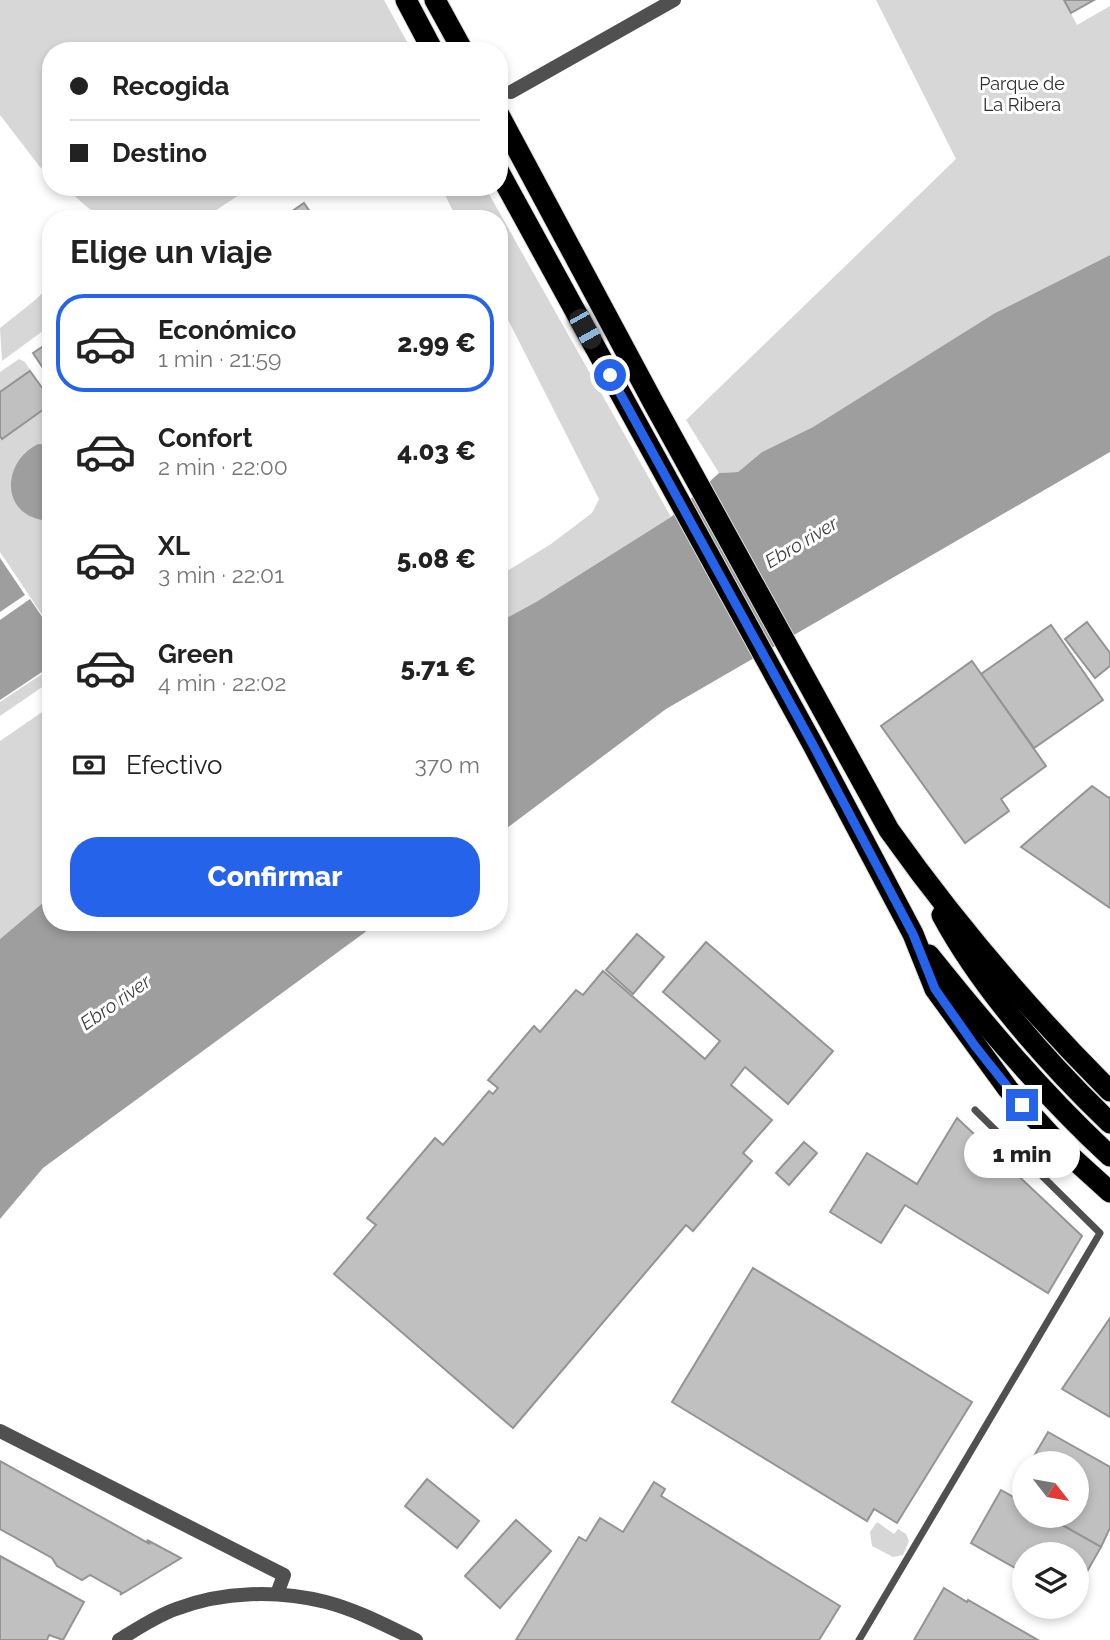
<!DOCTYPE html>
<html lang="es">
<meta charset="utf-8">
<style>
body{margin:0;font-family:Raleway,sans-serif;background:#f6f6f6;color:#222;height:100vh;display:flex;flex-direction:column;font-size:26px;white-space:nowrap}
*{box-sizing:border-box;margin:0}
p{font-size:23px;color:#767676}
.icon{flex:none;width:38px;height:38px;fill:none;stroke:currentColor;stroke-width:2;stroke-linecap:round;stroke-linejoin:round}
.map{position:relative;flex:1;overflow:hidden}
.drawer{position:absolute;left:42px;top:210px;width:466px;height:721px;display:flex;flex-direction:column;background:#fff;border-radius:28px;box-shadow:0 4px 10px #0003}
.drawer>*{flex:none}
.top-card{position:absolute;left:42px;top:42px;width:466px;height:154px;border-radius:28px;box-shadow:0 4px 10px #0003;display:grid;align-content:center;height:154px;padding:0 28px;background:#fff}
.needle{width:46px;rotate:121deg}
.fabs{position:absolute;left:1012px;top:1451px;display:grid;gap:14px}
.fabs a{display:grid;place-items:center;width:77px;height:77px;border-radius:50%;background:#fff;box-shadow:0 4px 10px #0003;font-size:35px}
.end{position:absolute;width:32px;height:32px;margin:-16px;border:9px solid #2563eb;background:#fff;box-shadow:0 0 0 4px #fff}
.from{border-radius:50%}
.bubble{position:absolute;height:49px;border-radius:24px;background:#fff;box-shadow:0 4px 10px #0003;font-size:23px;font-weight:800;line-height:49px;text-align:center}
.car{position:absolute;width:21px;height:42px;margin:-21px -10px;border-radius:9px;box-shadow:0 0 5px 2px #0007;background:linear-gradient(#222 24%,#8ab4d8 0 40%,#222 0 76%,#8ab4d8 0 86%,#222 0)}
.top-card b{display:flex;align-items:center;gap:24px;height:66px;font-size:26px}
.top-card b+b{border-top:2px solid #e0e0e0}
.top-card i{width:18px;height:18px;background:#222}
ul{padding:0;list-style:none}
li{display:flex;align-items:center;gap:21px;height:98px;margin:0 14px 10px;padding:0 14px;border:4px solid transparent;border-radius:28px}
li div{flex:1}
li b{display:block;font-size:26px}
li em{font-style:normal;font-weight:800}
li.current{border-color:#2563eb}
li>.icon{width:63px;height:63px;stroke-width:1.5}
h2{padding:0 28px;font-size:32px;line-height:84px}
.pay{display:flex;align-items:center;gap:18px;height:77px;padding:0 28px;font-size:26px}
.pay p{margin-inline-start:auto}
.button{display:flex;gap:14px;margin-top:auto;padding:14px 28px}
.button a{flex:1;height:80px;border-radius:28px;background:#2563eb;color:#fff;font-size:28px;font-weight:800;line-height:80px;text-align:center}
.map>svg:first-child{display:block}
.green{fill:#d7d7d7}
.water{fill:#9e9e9e}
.building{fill:#c0c0c0;stroke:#949494;stroke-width:2}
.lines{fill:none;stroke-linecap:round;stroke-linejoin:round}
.motorway-casing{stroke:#dbdbdb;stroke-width:23}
.service{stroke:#505050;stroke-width:7}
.minor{stroke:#505050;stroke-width:14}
.motorway{stroke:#000;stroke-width:21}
.route{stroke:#2563eb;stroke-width:9}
.labels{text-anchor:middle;stroke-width:6;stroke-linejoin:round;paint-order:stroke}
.park-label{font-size:18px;fill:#2e2e2e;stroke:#fff}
.water-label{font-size:19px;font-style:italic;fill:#3f3f3f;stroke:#fff}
</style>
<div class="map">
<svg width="1110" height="1640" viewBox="0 0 1110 1640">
<rect width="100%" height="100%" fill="#fff"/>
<g class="green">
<path d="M0,0H384L412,51H51V176L40,167L0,115Z"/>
<path d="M876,0H1064L1077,25L1110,6V255L995,313L813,427L762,452L738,472L719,473L686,420L956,159Z"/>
<path d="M64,187H251L203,219H101Z"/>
<path d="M441,187H485L671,517L536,602L499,622V576L551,544L592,513L599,499L499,302V219H457Z"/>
<path d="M51,285V325L2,361L0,328L34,301Z"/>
<path d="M19,359L25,362L43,390L51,385V628L0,552V372Z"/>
<path d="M51,668V681L0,716V702Z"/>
<path d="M51,706V896L0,939V741Z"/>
<path d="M877,1522L894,1534L898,1529L906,1534L909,1541L903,1555L893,1557L872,1546L870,1532Z"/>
</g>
<g class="water">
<path d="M1110,255V452L666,709L499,834V622L536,602L671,517L719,473L738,472L762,452L813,427L995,313Z"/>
<path d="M38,444L51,445V521C0,519 0,463 38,444Z"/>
<path d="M0,558L25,595L0,612Z"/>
<path d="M30,599L51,630V666L0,700V620Z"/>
<path d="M51,896V922H379L43,1168L0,1219V939Z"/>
</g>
<g class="building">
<path d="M1064,0H1094L1071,13Z"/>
<path d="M304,203L315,219H281Z"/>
<path d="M51,341V380L33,353Z"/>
<path d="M30,371L51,400V404L2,439L0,436V392Z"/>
<path d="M1087,622L1110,653V666L1095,678L1065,639Z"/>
<path d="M1051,625L1103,700L1034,748L981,674Z"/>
<path d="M972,661L1046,766L1001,799L1009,811L965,843L881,726Z"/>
<path d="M1092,786L1109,798L1110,797V908L1021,847Z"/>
<path d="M637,934L664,957L633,994L606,970Z"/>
<path d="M706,942L833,1051L788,1104L745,1067L731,1085L772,1120L743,1153L752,1161L693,1231L686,1225L513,1428L334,1274L376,1225L367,1218L435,1138L443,1145L489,1091L493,1094L498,1088L488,1080L534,1026L540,1032L576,990L583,995L603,971L705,1059L720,1041L663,992Z"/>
<path d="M957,1118L1082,1236L1048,1293L905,1205L881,1243L830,1212L867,1153L917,1184Z"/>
<path d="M804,1142L817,1153L789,1185L776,1173Z"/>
<path d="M753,1268L972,1402L897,1523L874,1509L867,1521L672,1402Z"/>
<path d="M1110,1318V1417L1062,1389Z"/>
<path d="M1048,1432L1110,1467V1528L1101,1547L1057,1522L1061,1516H1076V1463H1030Z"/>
<path d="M0,1461L150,1544L147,1540L181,1558L120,1595L122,1593L90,1575L82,1580L57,1566L52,1558L0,1529Z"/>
<path d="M427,1479L479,1521L457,1548L405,1506Z"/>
<path d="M654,1482L665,1489L661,1496L840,1606L819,1640H516L579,1537L586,1541L600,1518L623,1532Z"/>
<path d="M1001,1490L1024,1503V1516H1046L1101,1547L1076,1591V1554H1024V1573L971,1543Z"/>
<path d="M516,1520L551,1551L500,1608L465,1576Z"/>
<path d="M0,1556L84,1602L63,1640L49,1635L47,1640H0Z"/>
<path d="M944,1588L967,1602L968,1600L1038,1640H914Z"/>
</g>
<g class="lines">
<defs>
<g id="motorway">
<path d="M406,0L433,51"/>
<path d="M435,0L463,51"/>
<path d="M499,115L654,404L889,830C955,923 1029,1010 1110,1091"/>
<path d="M499,172L812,743L913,934L935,989L1008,1089L1067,1153L1110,1192"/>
<path d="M942,915C983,991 1048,1063 1110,1123"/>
<path d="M929,955C986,1026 1043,1094 1110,1156"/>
</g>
</defs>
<use href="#motorway" class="motorway-casing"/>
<path class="service" d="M859,1640L1100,1233L975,1110"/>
<g class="minor">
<path d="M511,92L674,0"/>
<path d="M0,1431L284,1575L277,1594"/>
<path d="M119,1640C137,1629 156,1616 176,1609C223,1591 278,1590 326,1602C357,1610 387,1626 416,1640"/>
</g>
<use href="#motorway" class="motorway"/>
</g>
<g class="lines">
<path class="route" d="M610,375L812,743L913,934L935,989L975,1046L1022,1105"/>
</g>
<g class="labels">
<g class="park-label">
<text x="1022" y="90">Parque de<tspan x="1022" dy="21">La Ribera</tspan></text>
</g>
<g class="water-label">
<text transform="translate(801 542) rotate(-31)" y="7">Ebro river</text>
<text transform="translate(115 1002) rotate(-35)" y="7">Ebro river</text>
</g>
</g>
</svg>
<div class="fabs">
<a><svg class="needle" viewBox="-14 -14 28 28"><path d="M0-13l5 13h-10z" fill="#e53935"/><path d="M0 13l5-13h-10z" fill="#767676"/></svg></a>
<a><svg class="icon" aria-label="layers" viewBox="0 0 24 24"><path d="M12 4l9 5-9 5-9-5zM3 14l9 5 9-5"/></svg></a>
</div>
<i class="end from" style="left:610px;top:375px"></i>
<i class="end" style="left:1022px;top:1105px"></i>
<div class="bubble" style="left:964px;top:1129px;width:116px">1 min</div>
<i class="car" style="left:585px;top:329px;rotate:151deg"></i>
<div class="top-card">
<b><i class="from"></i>Recogida</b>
<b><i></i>Destino</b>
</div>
<section class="drawer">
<h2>Elige un viaje</h2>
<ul>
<li class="current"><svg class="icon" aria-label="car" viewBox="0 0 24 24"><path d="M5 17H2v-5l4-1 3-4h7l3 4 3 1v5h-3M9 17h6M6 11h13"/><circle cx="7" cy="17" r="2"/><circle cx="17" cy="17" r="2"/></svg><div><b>Económico</b><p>1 min · 21:59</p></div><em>2.99 €</em></li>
<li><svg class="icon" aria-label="car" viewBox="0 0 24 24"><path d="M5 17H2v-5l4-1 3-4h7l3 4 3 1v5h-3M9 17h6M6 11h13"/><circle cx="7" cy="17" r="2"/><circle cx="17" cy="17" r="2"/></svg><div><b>Confort</b><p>2 min · 22:00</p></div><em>4.03 €</em></li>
<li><svg class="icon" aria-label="car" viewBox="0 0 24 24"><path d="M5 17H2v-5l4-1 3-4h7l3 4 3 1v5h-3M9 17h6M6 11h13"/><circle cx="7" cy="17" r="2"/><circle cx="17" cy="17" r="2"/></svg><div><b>XL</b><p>3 min · 22:01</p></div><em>5.08 €</em></li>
<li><svg class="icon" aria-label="car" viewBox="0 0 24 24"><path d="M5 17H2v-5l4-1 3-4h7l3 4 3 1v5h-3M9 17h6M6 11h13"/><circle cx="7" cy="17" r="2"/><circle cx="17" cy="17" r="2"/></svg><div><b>Green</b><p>4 min · 22:02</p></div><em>5.71 €</em></li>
</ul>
<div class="pay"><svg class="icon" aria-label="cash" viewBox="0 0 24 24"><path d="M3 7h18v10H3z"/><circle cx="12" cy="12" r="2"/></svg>Efectivo<p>370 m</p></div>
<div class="button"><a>Confirmar</a></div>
</section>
</div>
